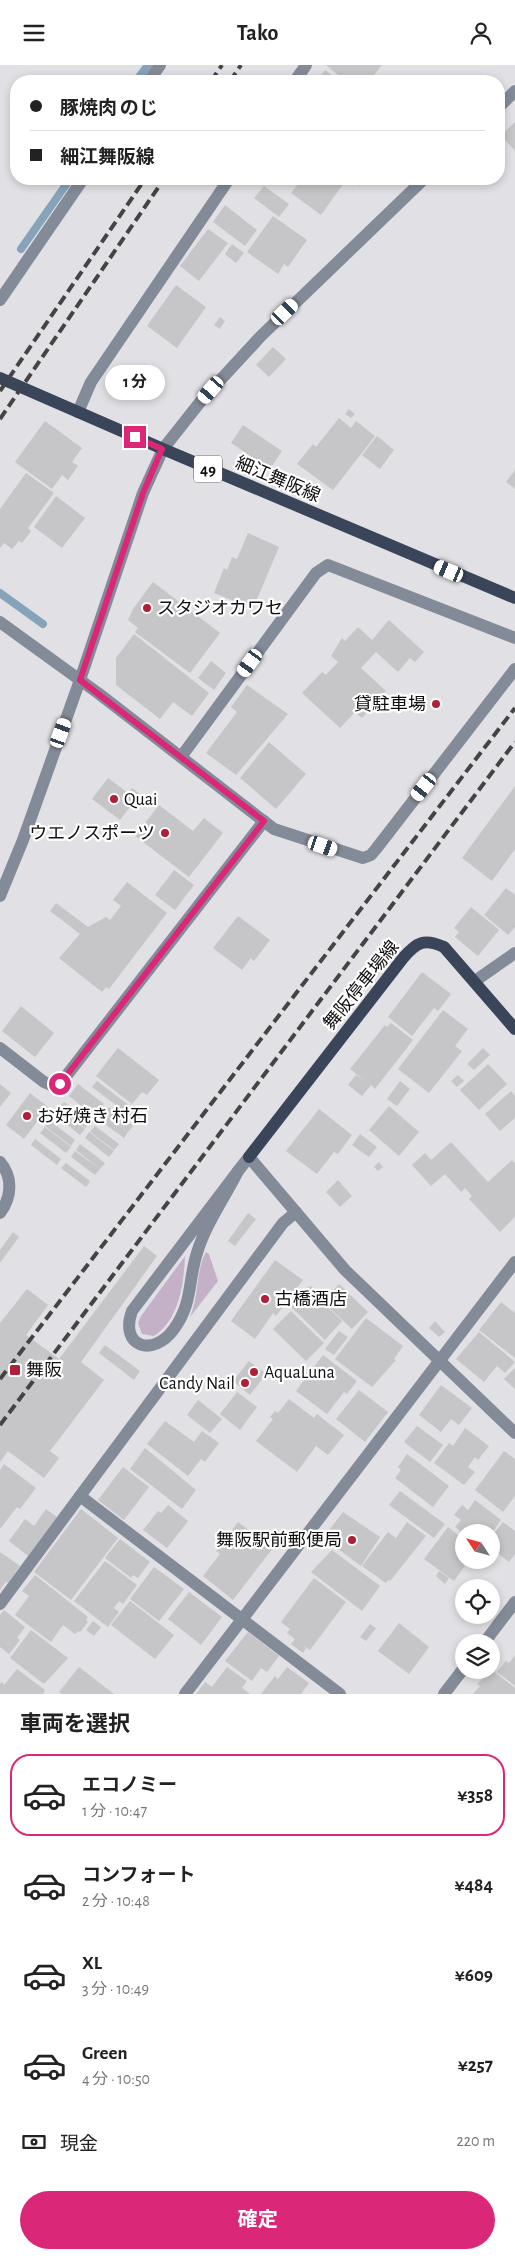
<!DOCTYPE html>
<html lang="ja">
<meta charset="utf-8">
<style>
body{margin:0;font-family:"Alegreya Sans","Noto Sans JP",sans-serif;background:#f6f6f6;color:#222;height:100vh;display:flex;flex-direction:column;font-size:19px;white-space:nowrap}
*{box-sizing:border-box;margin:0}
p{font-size:16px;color:#767676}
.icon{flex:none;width:28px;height:28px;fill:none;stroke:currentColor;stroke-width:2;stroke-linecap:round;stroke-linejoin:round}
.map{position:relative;height:1629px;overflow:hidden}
.details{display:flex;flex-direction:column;background:#fff;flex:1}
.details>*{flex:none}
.banner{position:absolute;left:10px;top:10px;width:495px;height:110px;border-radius:20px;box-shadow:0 2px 8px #0003;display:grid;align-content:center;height:110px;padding:0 20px;background:#fff}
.needle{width:32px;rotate:306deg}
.tools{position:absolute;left:455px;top:1459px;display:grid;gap:10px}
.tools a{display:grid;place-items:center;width:45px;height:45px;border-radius:50%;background:#fff;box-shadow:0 2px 8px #0003;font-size:25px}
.end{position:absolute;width:22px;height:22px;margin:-11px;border:6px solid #db2777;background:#fff;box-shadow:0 0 0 2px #fff}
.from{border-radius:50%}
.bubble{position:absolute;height:35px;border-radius:18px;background:#fff;box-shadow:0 2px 8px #0003;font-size:16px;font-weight:700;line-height:35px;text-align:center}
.car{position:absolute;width:15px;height:30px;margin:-15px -8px;border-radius:6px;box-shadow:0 0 4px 1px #0007;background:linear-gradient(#fff 24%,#345 0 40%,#fff 0 76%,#345 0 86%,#fff 0)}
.banner b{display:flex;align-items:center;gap:18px;height:48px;font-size:19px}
.banner b+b{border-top:1px solid #e0e0e0}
.banner i{width:12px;height:12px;background:#222}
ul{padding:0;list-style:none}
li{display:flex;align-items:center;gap:15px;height:82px;margin:0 10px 8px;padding:0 10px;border:2px solid transparent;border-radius:20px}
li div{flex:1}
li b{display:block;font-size:19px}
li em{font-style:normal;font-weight:700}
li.selected{border-color:#db2777}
li>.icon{width:45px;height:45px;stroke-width:1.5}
h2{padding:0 20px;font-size:22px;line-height:60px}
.pay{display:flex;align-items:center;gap:12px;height:55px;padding:0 20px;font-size:19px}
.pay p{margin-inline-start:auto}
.cta{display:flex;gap:10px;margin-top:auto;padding:10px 20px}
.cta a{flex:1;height:58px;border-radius:30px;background:#db2777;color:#fff;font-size:20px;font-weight:700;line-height:58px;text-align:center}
header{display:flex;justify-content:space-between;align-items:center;height:65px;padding:0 20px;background:#fff;font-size:22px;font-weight:700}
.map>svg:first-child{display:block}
.green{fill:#c4b1c7}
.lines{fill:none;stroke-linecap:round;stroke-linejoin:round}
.stream{stroke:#87a3ba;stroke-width:8}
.building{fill:#c6c5c8}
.minor{stroke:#848b98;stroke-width:12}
.major{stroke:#3a455a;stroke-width:12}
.rail{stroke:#444445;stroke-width:4;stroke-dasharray:10 5;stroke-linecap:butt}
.route{stroke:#db2777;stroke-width:6}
.poi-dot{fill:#b11e37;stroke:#fff;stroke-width:2}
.labels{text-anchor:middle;stroke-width:4.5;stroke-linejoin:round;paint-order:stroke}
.shield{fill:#fff;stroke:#575758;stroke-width:1}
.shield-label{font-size:16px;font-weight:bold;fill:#0f0f10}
.street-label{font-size:18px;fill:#0f0f10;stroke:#fff}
.poi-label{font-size:18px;fill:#0f0f10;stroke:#fff;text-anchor:start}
</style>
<header><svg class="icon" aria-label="menu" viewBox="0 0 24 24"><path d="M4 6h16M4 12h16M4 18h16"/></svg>Tako<svg class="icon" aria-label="person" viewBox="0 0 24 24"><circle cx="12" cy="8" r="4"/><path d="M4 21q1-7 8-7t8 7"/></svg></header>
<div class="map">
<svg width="515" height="1629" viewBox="0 0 515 1629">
<rect width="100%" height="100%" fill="#e1e1e5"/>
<g class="green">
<path d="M206,1187L209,1189L218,1216L190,1252C199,1232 196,1204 206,1187Z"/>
<path d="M185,1191C184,1218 179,1255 154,1271L142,1269L138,1258L141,1251Z"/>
</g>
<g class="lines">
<g class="stream">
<path d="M136,16L148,0"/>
<path d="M21,184L70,114"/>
<path d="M0,528L43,559"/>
</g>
</g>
<g class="building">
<path d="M326,0H382L369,16H345Z"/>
<path d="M325,5L340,16H324L319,13Z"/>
<path d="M515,57V86L501,70Z"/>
<path d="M302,114H347L321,150L291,128Z"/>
<path d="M349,114H366L360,121Z"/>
<path d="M264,121L289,139L279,152L254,133Z"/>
<path d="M225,140L257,165L245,181L213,157Z"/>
<path d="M273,151L307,175L288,202L284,199L278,209L247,187Z"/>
<path d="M208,164L228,178L199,216L180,201Z"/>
<path d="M232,179L244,188L236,198L225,189Z"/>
<path d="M176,220L206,242L177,283L147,261Z"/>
<path d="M220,252L225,256L220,264L214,260Z"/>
<path d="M273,282L286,294L269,312L256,300Z"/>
<path d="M349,344L355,349L351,353L345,349Z"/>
<path d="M339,353L351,363L356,356L375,371L333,425L297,399L313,379L316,382Z"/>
<path d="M45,356L82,383L72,397L78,401L68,415L62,410L52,424L15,397Z"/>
<path d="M243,360L282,386L270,404L231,378Z"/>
<path d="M377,371L394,385L380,404L362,390Z"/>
<path d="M515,405V424L506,417Z"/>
<path d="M26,408L54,428L28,463L31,466L22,478L19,476L12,484L4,478L0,483V444Z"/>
<path d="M56,431L85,453L62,483L34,462Z"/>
<path d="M248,468L279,482L253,544L214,528L224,503L227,505L232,492L237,494Z"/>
<path d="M153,517L220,568L190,608L135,567L138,563L128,555L133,544Z"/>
<path d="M389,555L424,587L415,597L410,593L398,607L376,587L361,603L386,626L362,653L355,647L340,663L302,628L322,607L326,610L338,597L331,591L342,573L345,576L358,562L372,575Z"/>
<path d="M134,569L209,628L192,651L173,637L160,654L116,620V593Z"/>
<path d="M211,596L226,608L214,625L198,613Z"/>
<path d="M247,620L288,649L236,710L206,688L237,647L231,642Z"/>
<path d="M269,677L306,709L276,744L240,713Z"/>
<path d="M108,713L128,728L132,723L140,729L120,755L92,734Z"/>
<path d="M515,721V784L492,816L462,793Z"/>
<path d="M159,740L193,766L204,753L223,768L189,812L135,771Z"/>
<path d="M174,805L194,820L175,845L155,830Z"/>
<path d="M127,817L167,848L109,924L106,922L102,927L59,893L80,869L50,846L56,838L88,862L106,852L110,855L121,841L113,835Z"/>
<path d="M506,823L515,830V862L508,870L484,850Z"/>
<path d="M471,842L499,865L478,891L455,872L459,867L454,863Z"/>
<path d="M238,851L270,875L254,896L251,893L242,905L213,883Z"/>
<path d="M422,907L451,929L438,946L434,943L412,971L388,952Z"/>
<path d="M21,941L54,968L35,992L2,966Z"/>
<path d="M443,945L468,964L455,981L462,986L429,1028L398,1004Z"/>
<path d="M391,958L413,975L375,1024L371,1020L362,1031L348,1020L356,1010L364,1015L350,1004L385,960L387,962Z"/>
<path d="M118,983L159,1015L147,1030L142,1027L132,1039L96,1011Z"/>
<path d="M483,983L490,990L474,1005L467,999Z"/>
<path d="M488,999L507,1019L479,1045L460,1025Z"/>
<path d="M458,1010L464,1016L457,1022L451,1016Z"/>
<path d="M97,1016L142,1050L137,1056L92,1022Z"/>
<path d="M400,1016L410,1024L397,1041L387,1034Z"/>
<path d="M0,1019L11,1028L0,1042Z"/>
<path d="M78,1019L104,1039L94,1051L69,1031Z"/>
<path d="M511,1026L515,1031V1053L500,1066L485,1049Z"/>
<path d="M30,1028L48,1042L24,1074L6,1060Z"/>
<path d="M64,1037L90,1057L85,1063L59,1043Z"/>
<path d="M389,1041L419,1067L399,1091L369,1065Z"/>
<path d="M109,1042L133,1061L128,1067L104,1048Z"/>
<path d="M59,1044L85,1064L80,1070L55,1050Z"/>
<path d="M319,1044L352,1070L338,1089L334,1087L317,1109L286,1086Z"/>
<path d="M104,1049L128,1067L124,1073L99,1055Z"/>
<path d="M50,1056L75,1075L71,1081L45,1061Z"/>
<path d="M95,1061L119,1079L114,1085L90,1067Z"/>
<path d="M45,1062L71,1082L66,1088L40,1068Z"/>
<path d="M89,1067L114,1086L109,1092L85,1073Z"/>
<path d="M360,1069L377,1082L369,1092L352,1080Z"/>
<path d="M35,1074L61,1094L57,1100L31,1080Z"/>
<path d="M451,1077L488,1117L512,1095L515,1098V1152L500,1167L469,1134L472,1131L465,1123L461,1127L445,1109L431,1121L412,1100L425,1088L431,1095Z"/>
<path d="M80,1079L105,1098L100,1104L76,1085Z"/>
<path d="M75,1086L100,1104L95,1110L71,1092Z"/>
<path d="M379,1097L383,1102L378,1106L374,1102Z"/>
<path d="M66,1098L90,1116L86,1122L61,1103Z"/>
<path d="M338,1115L352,1131L340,1142L326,1127Z"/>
<path d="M248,1148L256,1154L235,1181L228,1176Z"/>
<path d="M13,1167L19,1172L0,1198V1185Z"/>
<path d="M144,1181L157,1191L81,1297L104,1315L50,1386L59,1393L44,1413L8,1386L0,1397V1258L27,1224L48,1240L26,1270L59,1294Z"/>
<path d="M275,1195L303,1215L276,1251L273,1248L255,1274L231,1256Z"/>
<path d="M339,1219L368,1247L352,1264L323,1237Z"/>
<path d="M311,1221L321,1231L319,1234L342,1256L325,1275L290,1241L307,1223Z"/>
<path d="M501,1237L515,1248V1293L479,1265Z"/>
<path d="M291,1246L324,1278L306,1296L273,1264Z"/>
<path d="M366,1253L403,1281L394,1294L396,1295L372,1322L335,1294Z"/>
<path d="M435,1256L445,1267L439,1272L429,1263Z"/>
<path d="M339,1266L348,1272L334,1290L325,1284Z"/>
<path d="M479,1267L515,1297L505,1308L497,1301L484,1317L456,1294Z"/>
<path d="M105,1280L140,1306L134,1315L99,1288Z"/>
<path d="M323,1290L357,1316L347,1329L344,1327L327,1349L296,1326Z"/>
<path d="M249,1296L266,1309L250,1330L233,1316Z"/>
<path d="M515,1303V1324L504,1314Z"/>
<path d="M441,1320L472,1343L459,1360L451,1354L441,1367L419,1350Z"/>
<path d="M359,1325L388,1347L365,1377L336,1354Z"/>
<path d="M237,1327L257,1342L240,1365L220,1349Z"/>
<path d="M289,1334L314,1353L317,1349L344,1370L328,1390L316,1381L297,1407L256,1376L273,1354L270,1352L275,1346L278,1348Z"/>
<path d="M198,1335L222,1354L210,1368L187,1350Z"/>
<path d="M165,1356L194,1377L202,1366L219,1378L205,1397L201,1394L188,1411L147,1379Z"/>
<path d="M417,1361L443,1380L430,1397L404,1377Z"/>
<path d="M465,1363L489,1381L478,1395L475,1392L468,1402L475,1407L464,1420L434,1398L449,1378L453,1381Z"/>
<path d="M145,1383L196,1425L182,1444L130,1404Z"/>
<path d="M504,1386L515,1394V1431L503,1447L475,1425Z"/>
<path d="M407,1389L449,1421L433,1442L395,1413L401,1405L398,1402Z"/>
<path d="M4,1399L36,1423L20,1444L17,1442L0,1464V1405Z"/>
<path d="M123,1402L149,1422L124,1455L98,1435Z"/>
<path d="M400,1426L445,1459L434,1473L389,1440Z"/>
<path d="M475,1435L501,1455L492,1468H463L455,1462L461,1455L454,1450L462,1440L468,1445Z"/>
<path d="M168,1440L188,1456L167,1483L143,1465L158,1446L161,1448Z"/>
<path d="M46,1444L57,1452L28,1491L9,1476L25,1454L34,1461Z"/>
<path d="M81,1444L118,1473L71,1535L34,1507Z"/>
<path d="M343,1447L380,1472L361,1501L323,1473Z"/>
<path d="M238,1457L273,1483L233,1535L203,1511L220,1489L216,1486Z"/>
<path d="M407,1457L426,1471L390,1516L388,1515L386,1518L362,1501L388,1467L396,1473Z"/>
<path d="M503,1457L515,1466V1489L509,1497L493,1484L494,1482L491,1480V1472Z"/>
<path d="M448,1462L463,1474L464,1472V1495H469L454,1516L424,1494Z"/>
<path d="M120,1474L150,1497L138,1513L133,1510L131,1513L105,1493Z"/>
<path d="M332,1485L380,1521L362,1546L311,1507Z"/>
<path d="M0,1487L20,1501L8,1518L6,1517L0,1525Z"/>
<path d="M105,1496L137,1520L123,1539L119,1536L114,1543L119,1547L108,1562L74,1536Z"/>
<path d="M154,1502L184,1524L159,1556L130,1534Z"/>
<path d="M439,1506L449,1513L445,1519L436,1511Z"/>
<path d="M35,1510L88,1552L86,1555L88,1557L80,1567L78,1566L75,1569L63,1560L51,1577L15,1550L29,1531L22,1526Z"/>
<path d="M314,1513L346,1537L310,1585L302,1579L306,1583L303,1588L291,1579L295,1574L287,1568L290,1564L281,1557Z"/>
<path d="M189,1527L222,1552L201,1580L168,1554Z"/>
<path d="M491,1530L500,1537L491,1548Z"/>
<path d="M130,1536L174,1570L155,1594L111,1560Z"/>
<path d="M4,1545L25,1562L17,1573L20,1575L9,1589L0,1582V1550Z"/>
<path d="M93,1556L101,1562L94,1571L86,1565Z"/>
<path d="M399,1558L429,1582L409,1609L378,1586Z"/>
<path d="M370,1559L376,1563L366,1576L360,1572Z"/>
<path d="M31,1565L68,1593L44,1619L10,1593Z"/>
<path d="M248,1567L279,1591L267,1607L261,1603L252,1616L225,1596Z"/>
<path d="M515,1590V1621L497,1607L506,1596L509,1598Z"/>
<path d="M79,1602L114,1629H62L59,1627Z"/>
<path d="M227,1602L247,1616L242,1623L250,1629H196L205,1617L212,1622Z"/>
<path d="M287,1602L309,1618L301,1629H261L275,1611L278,1614Z"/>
<path d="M17,1604L45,1625L43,1629H0V1619L2,1617L4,1620Z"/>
<path d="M492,1605L515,1623V1629H473L480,1621L477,1619Z"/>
</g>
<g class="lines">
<g class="minor">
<path d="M149,16L160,0"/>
<path d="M295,16L306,0"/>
<path d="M499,42L515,26"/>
<path d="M0,235L83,114"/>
<path d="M78,347L91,317L229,114"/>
<path d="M0,557L98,628L274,764L363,793L371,790L376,784L515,604"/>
<path d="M181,692L316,508L328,500L515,573"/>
<path d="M0,831L23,775L80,615L143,428L163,384L201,336L261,271L424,114"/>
<path d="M475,916L515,888"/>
<path d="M0,983L44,1017L51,1020L60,1019L264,756"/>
<path d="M0,1097C13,1112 12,1132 0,1148"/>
<path d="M238,1106C225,1132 205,1160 197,1188C188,1215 193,1238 174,1264C153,1293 119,1282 132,1246Z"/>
<path d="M238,1106L249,1092L345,1205L515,1368"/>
<path d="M80,1431L283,1158L296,1147"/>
<path d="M0,1539L80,1431L340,1629"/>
<path d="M484,1578L515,1537"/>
<path d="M185,1629L515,1197"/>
<path d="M444,1629L464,1603"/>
</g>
<g class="major">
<path d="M0,313L163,384L515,533"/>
<path d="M249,1092L403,893C417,877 424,873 444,882L515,964"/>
</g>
<g class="rail">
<path d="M211,16L222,0"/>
<path d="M230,16L241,0"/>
<path d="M0,326L145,114"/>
<path d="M0,354L164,114"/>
<path d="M0,1314L515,643"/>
<path d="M0,1360L515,677"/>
</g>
</g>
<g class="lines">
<path class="route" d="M60,1019L264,756L80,615L143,428L162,384L135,372"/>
</g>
<g class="poi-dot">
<circle cx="147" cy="543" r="5"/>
<circle cx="436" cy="639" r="5"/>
<circle cx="114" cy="734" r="5"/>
<circle cx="165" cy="768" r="5"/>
<circle cx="27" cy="1051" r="5"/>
<circle cx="265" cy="1234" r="5"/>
<rect x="9" y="1299" width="12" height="12" rx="2.5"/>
<circle cx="254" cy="1307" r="5"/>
<circle cx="245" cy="1318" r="5"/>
<circle cx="352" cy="1475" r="5"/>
</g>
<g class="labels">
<rect class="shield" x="194" y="390.5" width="28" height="27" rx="4"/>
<g class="shield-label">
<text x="208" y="410">49</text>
</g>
<g class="street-label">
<text transform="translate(278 414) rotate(23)" y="6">細江舞阪線</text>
<text transform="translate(361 920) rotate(-51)" y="6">舞阪停車場線</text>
</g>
<g class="poi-label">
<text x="157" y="549">スタジオカワセ</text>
<text x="426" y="645" text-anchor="end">貸駐車場</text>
<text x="124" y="740">Quai</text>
<text x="155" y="774" text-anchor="end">ウエノスポーツ</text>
<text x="37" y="1057">お好焼き 村石</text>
<text x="275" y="1240">古橋酒店</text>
<text x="26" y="1311">舞阪</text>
<text x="264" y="1313">AquaLuna</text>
<text x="235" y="1324" text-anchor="end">Candy Nail</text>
<text x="342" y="1481" text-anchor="end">舞阪駅前郵便局</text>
</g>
</g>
</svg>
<div class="tools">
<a><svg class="needle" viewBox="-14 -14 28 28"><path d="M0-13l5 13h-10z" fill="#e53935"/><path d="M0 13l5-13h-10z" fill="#767676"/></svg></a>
<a><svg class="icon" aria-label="locate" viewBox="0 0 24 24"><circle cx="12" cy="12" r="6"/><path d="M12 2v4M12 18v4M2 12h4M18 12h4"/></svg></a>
<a><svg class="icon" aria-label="layers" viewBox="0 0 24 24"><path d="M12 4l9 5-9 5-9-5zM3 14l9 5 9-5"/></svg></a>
</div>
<i class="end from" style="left:60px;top:1019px"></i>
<i class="end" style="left:135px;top:372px"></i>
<div class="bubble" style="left:105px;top:300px;width:60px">1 分</div>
<i class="car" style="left:285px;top:247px;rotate:46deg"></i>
<i class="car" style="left:211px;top:325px;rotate:221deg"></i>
<i class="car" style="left:449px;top:506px;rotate:293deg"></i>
<i class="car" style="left:250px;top:598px;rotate:216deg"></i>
<i class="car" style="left:61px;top:668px;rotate:20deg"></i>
<i class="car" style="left:424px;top:722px;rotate:218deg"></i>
<i class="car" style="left:323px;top:781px;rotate:109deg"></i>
<div class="banner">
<b><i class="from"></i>豚焼肉 のじ</b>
<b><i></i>細江舞阪線</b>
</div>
</div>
<section class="details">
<h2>車両を選択</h2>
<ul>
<li class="selected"><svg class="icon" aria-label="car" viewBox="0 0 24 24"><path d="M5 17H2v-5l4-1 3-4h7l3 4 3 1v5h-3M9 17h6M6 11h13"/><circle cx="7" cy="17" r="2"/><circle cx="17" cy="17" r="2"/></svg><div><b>エコノミー</b><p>1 分 · 10:47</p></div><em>¥358</em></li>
<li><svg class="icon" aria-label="car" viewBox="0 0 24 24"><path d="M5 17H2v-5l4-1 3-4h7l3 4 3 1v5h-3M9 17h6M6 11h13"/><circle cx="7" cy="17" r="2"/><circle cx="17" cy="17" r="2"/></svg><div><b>コンフォート</b><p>2 分 · 10:48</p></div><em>¥484</em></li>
<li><svg class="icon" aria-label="car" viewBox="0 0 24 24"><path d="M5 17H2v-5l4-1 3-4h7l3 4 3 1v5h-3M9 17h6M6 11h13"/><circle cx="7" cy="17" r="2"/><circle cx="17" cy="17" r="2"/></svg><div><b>XL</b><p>3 分 · 10:49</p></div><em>¥609</em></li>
<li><svg class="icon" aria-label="car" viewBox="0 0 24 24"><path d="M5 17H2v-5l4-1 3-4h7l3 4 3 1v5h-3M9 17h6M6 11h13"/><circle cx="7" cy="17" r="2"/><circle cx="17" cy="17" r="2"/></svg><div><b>Green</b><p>4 分 · 10:50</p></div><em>¥257</em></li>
</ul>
<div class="pay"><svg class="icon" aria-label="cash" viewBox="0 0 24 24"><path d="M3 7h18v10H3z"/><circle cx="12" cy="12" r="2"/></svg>現金<p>220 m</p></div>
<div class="cta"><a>確定</a></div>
</section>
